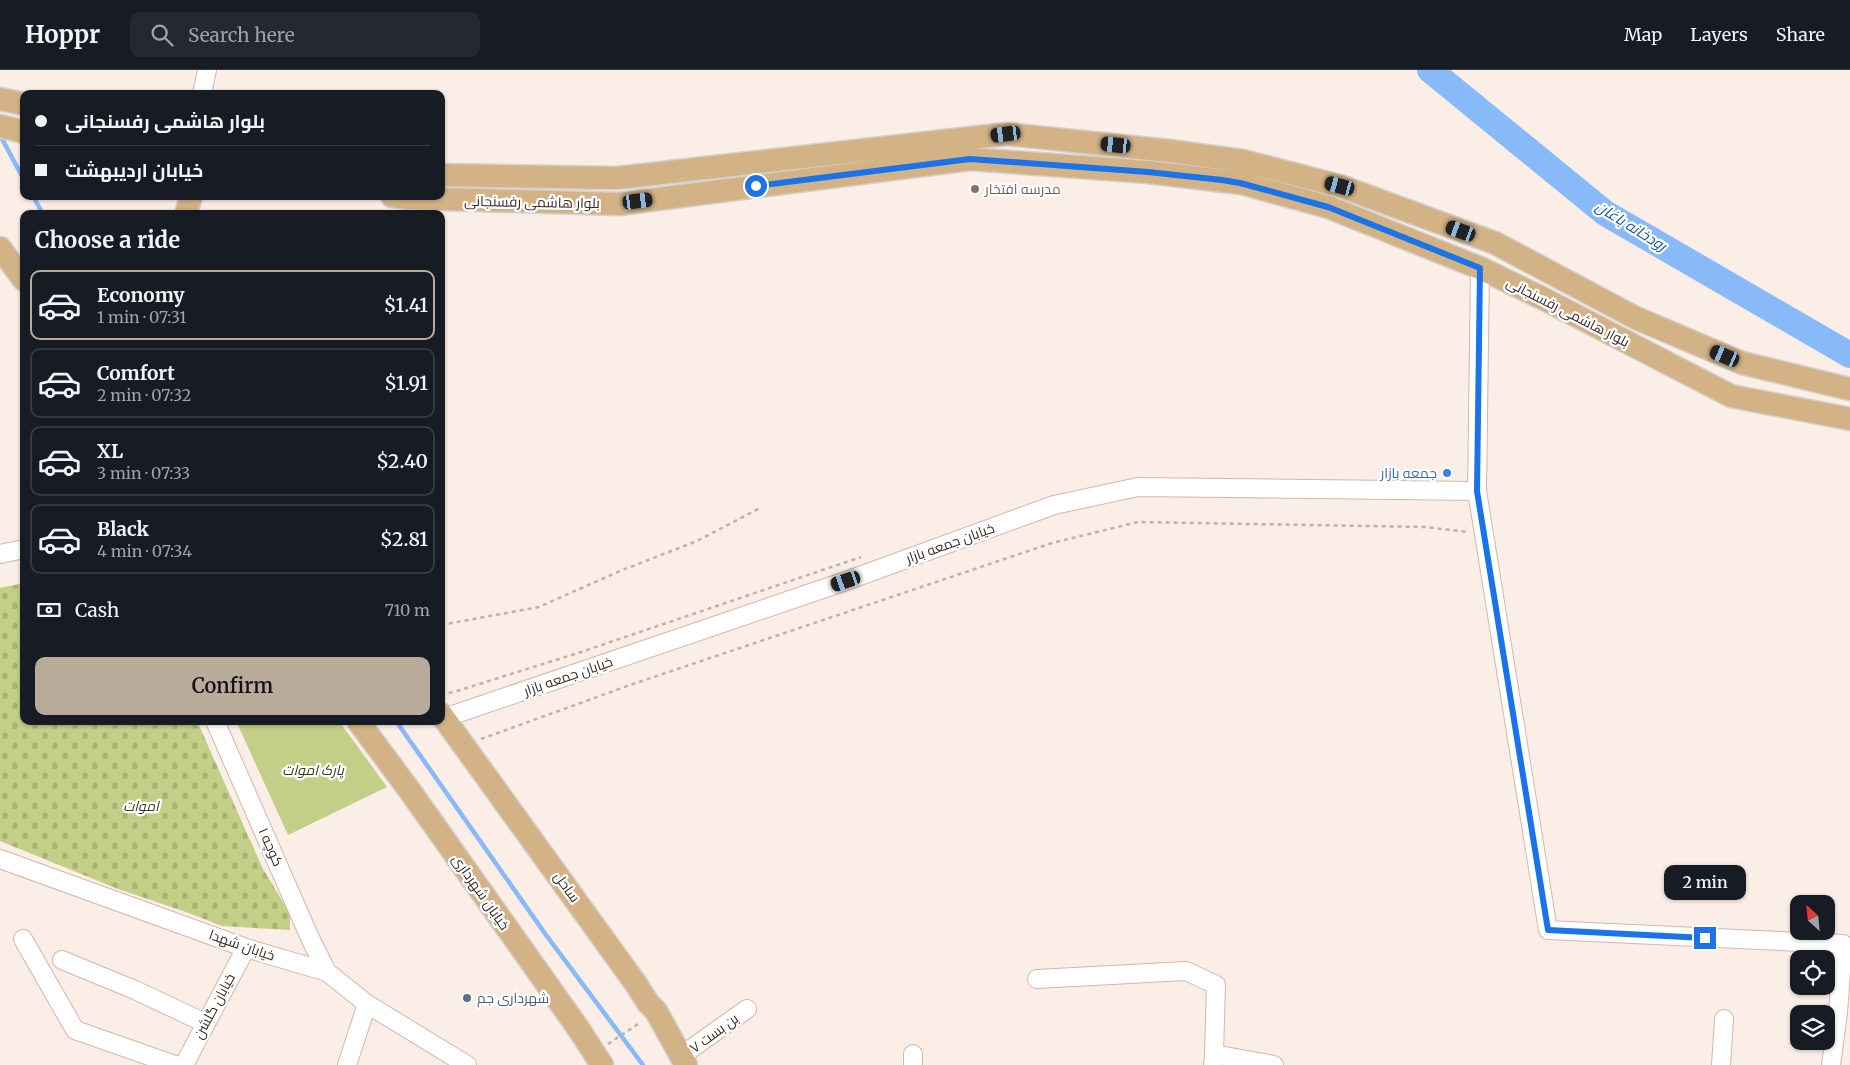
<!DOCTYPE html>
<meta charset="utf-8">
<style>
body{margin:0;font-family:Merriweather,Cairo,serif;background:#242831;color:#f1f3f6;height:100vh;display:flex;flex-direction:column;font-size:19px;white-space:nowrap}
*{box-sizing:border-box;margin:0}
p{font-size:16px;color:#9ea1a6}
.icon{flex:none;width:28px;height:28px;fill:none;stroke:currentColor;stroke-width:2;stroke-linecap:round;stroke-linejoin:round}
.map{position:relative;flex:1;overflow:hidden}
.details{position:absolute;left:20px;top:140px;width:425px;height:515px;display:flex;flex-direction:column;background:#171b24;border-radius:10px;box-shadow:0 1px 4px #0004}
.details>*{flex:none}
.hud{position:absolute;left:20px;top:20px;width:425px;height:110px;border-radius:10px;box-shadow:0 1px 4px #0004;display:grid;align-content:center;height:110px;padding:0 15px;background:#171b24}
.needle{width:32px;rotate:333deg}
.buttons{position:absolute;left:1790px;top:825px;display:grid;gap:10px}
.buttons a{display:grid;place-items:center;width:45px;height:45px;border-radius:10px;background:#171b24;box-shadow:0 1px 4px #0004;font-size:25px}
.end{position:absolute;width:22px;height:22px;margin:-11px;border:6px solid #1a73e8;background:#fff;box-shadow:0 0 0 2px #fff}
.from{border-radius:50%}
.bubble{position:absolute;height:35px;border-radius:10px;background:#171b24;box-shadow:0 1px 4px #0004;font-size:16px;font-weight:600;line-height:35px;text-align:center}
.car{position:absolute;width:15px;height:30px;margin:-15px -8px;border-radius:6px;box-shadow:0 0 4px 1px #0007;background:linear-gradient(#222 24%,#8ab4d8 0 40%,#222 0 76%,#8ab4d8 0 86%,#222 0)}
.hud b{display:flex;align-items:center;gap:18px;height:48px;font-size:19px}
.hud b+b{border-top:1px solid #363941}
.hud i{width:12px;height:12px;background:#f1f3f6}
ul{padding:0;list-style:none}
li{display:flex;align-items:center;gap:15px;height:70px;margin:0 10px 8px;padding:0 5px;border:2px solid #363941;border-radius:10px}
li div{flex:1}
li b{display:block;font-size:19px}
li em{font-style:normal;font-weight:600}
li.current{border-color:#b9ab9a}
li>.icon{width:45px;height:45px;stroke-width:1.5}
h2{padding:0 15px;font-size:22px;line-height:60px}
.pay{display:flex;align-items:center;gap:12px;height:55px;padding:0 15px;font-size:19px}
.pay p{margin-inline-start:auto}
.cta{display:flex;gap:10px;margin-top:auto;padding:10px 15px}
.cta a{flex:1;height:58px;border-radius:10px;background:#b9ab9a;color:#111;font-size:20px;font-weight:600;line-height:58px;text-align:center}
header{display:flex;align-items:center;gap:30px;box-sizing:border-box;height:70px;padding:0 25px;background:#171b24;border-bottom:1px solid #363941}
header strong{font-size:24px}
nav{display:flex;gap:28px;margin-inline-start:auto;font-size:18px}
.search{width:350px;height:45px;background:#242831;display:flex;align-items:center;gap:12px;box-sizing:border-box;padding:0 18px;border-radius:10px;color:#9ea1a6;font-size:19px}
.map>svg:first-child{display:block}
.cemetery{fill:url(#cemetery-stones)}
.park{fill:#c3cf86}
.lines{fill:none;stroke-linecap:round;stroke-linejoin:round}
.stream{stroke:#88b9f9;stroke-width:4.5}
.river{stroke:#88b9f9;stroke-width:26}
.minor-casing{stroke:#d5b7a6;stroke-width:20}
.major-casing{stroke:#d3d0cf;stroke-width:25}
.path{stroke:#beb2ab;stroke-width:2.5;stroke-dasharray:4 4;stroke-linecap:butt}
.minor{stroke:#fff;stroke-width:18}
.major{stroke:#d3b385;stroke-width:22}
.route{stroke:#1a73e8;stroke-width:6}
.education-dot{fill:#8d6e63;stroke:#fff;stroke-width:2}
.shop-dot{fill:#3f7fe0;stroke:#fff;stroke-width:2}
.service-dot{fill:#5c6f8a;stroke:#fff;stroke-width:2}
.labels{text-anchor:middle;stroke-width:4.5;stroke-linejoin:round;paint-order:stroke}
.education-label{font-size:14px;fill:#785e54;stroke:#fff;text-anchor:start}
.street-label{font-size:14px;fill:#362a24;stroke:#fff}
.shop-label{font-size:14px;fill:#366cbe;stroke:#fff;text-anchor:end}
.park-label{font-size:14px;font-style:italic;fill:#353a17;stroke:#fff}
.service-label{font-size:14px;fill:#4e5e75;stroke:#fff;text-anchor:start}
.water-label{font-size:15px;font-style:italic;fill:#1856a1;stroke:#fff}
</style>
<header>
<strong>Hoppr</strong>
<div class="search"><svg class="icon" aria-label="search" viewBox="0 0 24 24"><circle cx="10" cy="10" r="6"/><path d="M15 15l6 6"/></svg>Search here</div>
<nav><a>Map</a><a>Layers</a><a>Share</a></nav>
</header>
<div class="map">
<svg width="1850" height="995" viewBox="0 0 1850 995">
<defs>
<pattern id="cemetery-stones" width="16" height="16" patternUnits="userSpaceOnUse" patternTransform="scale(1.25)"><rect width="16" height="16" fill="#c3cf86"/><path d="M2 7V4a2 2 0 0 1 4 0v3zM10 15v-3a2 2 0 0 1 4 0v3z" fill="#a8b274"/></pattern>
</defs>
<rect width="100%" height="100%" fill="#faeee7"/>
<path class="cemetery" d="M24,513V651H197L262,797L290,844V860L222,856L186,842L118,819L0,771V518Z"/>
<path class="park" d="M236,651H339L387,717L288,765Z"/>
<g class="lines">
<g class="stream">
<path d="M0,65L24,110"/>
<path d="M33,126L43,144"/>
<path d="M396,651L546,865L643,995"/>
</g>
<path class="river" d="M1430,0L1605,143L1850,285"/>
<defs>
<g id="minor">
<path d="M202,24L207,0"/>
<path d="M1480,198L1477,421L1548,860L1843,874L1838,943L1831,995"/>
<path d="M0,484L24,479"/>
<path d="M444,648L846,511L1054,435L1138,417L1477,421"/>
<path d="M215,651L310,868L327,902"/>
<path d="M0,789L246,878L327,902L367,934L467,995"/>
<path d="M23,869L75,960L175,995"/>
<path d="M62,890L135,920L205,953"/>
<path d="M1037,909L1186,901L1216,915L1214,984"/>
<path d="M681,986L747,939"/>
<path d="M184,995L246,878"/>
<path d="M347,995L367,934"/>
<path d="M913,995V984"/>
<path d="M1213,995L1214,984L1274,995"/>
<path d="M1721,995L1724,949"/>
</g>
<g id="major">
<path d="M0,29L24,34"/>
<path d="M0,56L24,62"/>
<path d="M441,105L617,108L1006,64L1170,81L1243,91L1340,116L1495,173L1636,248L1742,293L1850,319"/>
<path d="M392,126L409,128L619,134L970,89L1148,102L1241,113L1328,137L1480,198L1542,228L1731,326L1850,349"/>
<path d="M186,144L191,126"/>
<path d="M0,178L24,210"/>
<path d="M441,644L636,914L648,933L656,941L686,995"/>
<path d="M358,651L410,721L578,958L602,995"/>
</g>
</defs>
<use href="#minor" class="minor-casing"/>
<use href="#major" class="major-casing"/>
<g class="path">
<path d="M441,555L539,537L620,501L697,471L760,438"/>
<path d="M441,625L457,621L578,583L861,487"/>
<path d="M481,669L633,614L1052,473L1138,452L1425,457L1468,462"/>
<path d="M608,974L641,952"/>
</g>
<use href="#minor" class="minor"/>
<use href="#major" class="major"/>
</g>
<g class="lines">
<path class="route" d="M756,116L970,89L1148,102L1222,110L1240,113L1328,137L1480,198L1477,421L1548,860L1705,868"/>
</g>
<circle class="education-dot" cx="975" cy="119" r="5"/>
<circle class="shop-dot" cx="1447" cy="403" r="5"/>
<circle class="service-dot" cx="467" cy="928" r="5"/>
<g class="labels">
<g class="education-label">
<text x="985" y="124">مدرسه افتخار</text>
</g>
<g class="street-label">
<text transform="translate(532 132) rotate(1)" y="5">بلوار هاشمی رفسنجانی</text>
<text transform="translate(1568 242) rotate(27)" y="5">بلوار هاشمی رفسنجانی</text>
<text transform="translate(950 473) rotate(-20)" y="5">خیابان جمعه بازار</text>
<text transform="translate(568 606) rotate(-19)" y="5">خیابان جمعه بازار</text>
<text transform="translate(271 777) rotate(66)" y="5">کوچه ۱</text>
<text transform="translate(567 817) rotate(54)" y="5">ساحل</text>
<text transform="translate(481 822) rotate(55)" y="5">خیابان شهرداری</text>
<text transform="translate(242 875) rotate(19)" y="5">خیابان شهدا</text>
<text transform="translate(214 936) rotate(-62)" y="5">خیابان گلشن</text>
<text transform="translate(714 963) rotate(-36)" y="5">بن بست ۷</text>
</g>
<g class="shop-label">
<text x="1437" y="408">جمعه بازار</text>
</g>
<g class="park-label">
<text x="313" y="705">پارک اموات</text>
<text x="141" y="741">اموات</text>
</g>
<g class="service-label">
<text x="477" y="933">شهرداری جم</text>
</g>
<g class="water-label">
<text transform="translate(1631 156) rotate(32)" y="5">رودخانه باغان</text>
</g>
</g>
</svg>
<div class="buttons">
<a><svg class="needle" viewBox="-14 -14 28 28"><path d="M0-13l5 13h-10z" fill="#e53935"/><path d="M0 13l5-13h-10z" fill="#9ea1a6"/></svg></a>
<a><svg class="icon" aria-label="locate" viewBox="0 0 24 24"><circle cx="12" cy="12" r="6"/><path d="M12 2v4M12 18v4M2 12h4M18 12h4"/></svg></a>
<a><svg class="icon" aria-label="layers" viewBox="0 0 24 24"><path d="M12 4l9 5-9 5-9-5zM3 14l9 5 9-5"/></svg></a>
</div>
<i class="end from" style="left:756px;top:116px"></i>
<i class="end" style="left:1705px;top:868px"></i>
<div class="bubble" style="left:1664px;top:795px;width:82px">2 min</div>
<i class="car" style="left:1006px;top:64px;rotate:263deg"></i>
<i class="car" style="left:1116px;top:75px;rotate:276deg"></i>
<i class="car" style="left:1340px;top:116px;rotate:285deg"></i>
<i class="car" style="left:638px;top:131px;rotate:83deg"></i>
<i class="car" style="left:1461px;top:161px;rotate:290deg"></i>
<i class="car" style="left:1725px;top:286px;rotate:293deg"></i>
<i class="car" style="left:846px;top:511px;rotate:251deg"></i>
<div class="hud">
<b><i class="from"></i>بلوار هاشمی رفسنجانی</b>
<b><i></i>خیابان اردیبهشت</b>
</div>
<section class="details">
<h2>Choose a ride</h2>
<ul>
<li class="current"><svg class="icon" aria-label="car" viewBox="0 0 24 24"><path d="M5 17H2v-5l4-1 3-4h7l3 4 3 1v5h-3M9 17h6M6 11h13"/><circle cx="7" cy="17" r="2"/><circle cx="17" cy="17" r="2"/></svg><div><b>Economy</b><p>1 min · 07:31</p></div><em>$1.41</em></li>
<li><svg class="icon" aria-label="car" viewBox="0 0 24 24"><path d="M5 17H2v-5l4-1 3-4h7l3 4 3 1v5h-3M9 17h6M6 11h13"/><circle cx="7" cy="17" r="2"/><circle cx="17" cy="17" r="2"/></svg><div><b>Comfort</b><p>2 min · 07:32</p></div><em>$1.91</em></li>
<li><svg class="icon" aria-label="car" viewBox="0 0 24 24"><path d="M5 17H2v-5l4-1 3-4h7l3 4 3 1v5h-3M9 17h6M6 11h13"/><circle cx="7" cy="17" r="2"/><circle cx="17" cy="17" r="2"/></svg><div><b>XL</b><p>3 min · 07:33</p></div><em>$2.40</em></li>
<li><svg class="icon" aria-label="car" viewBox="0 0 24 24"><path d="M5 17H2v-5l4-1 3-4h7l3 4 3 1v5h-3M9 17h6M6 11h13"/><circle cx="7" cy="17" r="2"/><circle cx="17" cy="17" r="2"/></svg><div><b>Black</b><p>4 min · 07:34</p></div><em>$2.81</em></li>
</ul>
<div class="pay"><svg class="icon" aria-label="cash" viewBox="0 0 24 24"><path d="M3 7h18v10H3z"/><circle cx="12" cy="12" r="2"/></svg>Cash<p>710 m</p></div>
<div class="cta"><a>Confirm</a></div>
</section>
</div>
